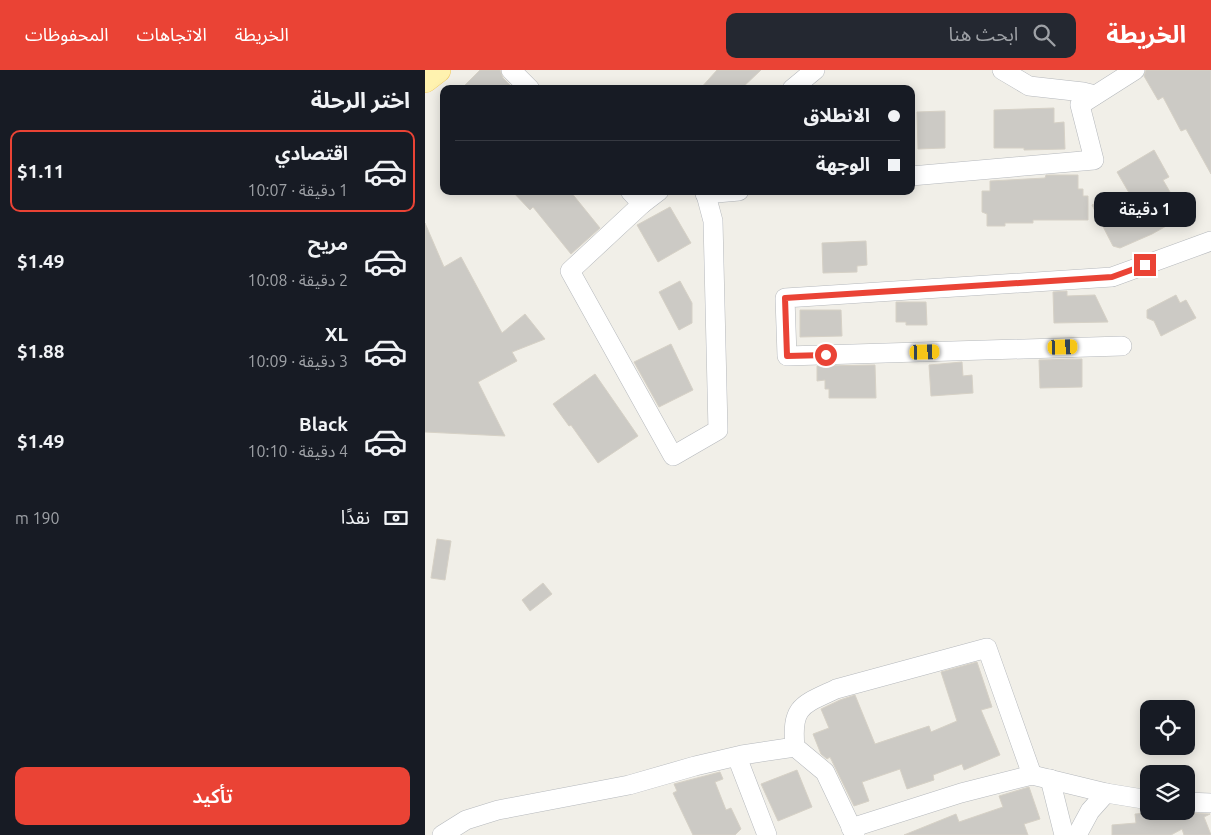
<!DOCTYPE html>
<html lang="ar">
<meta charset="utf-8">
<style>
body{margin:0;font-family:Ubuntu,"Noto Sans Arabic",sans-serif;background:#242831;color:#f1f3f6;direction:rtl;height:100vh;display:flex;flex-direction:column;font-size:19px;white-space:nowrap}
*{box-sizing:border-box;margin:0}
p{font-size:16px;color:#9ea1a6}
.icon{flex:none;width:28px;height:28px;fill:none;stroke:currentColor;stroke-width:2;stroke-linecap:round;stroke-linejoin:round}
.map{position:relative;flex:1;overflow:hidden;direction:ltr}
.panel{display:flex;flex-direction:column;background:#171b24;width:425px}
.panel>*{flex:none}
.hud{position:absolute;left:15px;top:15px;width:475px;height:110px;border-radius:10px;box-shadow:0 2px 12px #0003;direction:rtl;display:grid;align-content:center;height:110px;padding:0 15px;background:#171b24}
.tools{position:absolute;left:715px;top:630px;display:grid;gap:10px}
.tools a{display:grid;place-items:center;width:55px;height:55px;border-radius:10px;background:#171b24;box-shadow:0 2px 12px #0003;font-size:25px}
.end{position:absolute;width:22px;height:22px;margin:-11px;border:6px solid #ea4335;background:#fff;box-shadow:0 0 0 2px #fff}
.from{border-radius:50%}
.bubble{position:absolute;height:35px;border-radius:10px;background:#171b24;box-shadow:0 2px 12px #0003;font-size:16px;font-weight:600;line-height:35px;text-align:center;direction:rtl}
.car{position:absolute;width:15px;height:30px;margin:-15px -8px;border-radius:6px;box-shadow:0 0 4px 1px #0007;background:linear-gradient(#f5c518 24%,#345 0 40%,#f5c518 0 76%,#345 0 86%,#f5c518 0)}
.hud b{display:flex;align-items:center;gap:18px;height:48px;font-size:19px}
.hud b+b{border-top:1px solid #363941}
.hud i{width:12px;height:12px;background:#f1f3f6}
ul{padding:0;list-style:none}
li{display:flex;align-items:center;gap:15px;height:82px;margin:0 10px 8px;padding:0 5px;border:2px solid transparent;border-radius:10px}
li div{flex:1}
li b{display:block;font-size:19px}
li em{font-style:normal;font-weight:600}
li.active{border-color:#ea4335}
li>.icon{width:45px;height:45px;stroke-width:1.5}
h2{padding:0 15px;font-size:22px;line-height:60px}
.pay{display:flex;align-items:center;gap:12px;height:55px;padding:0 15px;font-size:19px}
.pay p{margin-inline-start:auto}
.primary-button{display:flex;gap:10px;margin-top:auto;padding:10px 15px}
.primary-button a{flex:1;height:58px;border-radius:10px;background:#ea4335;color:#fff;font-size:20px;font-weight:600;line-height:58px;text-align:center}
header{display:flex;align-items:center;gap:30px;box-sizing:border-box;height:70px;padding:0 25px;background:#ea4335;color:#fff}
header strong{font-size:24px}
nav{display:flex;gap:28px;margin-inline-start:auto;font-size:18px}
.search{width:350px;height:45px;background:#242831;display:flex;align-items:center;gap:12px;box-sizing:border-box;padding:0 18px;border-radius:10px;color:#9ea1a6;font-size:19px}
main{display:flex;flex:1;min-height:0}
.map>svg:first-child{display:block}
.building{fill:#cccac5;stroke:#d6d1c6}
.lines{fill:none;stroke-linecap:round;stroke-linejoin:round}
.minor-casing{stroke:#b5b8bc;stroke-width:20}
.major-casing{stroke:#f2c960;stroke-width:26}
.minor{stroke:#fff;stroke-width:19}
.major{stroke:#fff2af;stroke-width:25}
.route{stroke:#ea4335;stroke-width:6}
</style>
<header>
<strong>الخريطة</strong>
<div class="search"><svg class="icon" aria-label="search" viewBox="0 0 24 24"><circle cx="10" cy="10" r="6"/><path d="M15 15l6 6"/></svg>ابحث هنا</div>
<nav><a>الخريطة</a><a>الاتجاهات</a><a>المحفوظات</a></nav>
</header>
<main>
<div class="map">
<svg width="786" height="765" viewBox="0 0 786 765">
<rect width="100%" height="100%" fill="#f1efe8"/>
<g class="building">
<path d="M55,0H75L78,8L89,19H36Z"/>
<path d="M292,0H336L316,19H275Z"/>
<path d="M721,0H786V104L761,59L756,61L738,27L733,30L719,6Z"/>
<path d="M629,38V53L639,52L640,79L599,80V78H569V40Z"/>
<path d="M520,41V78L493,79L492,42Z"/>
<path d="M729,80L744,107L738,110L759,146L727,164L695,178L688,176L667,135L677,130L689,152L714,140L692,102Z"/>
<path d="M621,105H653V119H658V126H663V150H608V153H580V156H562V144L557,142V121H565V111L620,108Z"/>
<path d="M87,121H145L175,158L146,184L108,137L105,140Z"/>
<path d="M245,137L266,173L233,192L212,155Z"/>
<path d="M0,153L19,197L36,187L77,263L100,244L120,269L87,282L92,291L53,312L80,366L0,362Z"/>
<path d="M441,171L442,195L432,196V202L398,203L397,173Z"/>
<path d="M255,211L267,233V253L254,260L234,222Z"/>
<path d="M642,221V226L670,225L683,252L629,253L628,222Z"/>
<path d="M751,225L755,233L761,230L771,248L736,266L729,251L722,248V240Z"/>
<path d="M471,232H501L502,255H481V252H471Z"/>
<path d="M375,240H416L417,266L375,267Z"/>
<path d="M246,274L268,320L234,337L209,292Z"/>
<path d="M657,289V317L615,318L614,290Z"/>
<path d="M537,292L538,306L547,305L548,323L506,326L504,295Z"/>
<path d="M450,295L451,328H404V319H400V310L392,311V296Z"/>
<path d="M170,304L213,366L173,393L146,355L144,356L128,334Z"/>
<path d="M12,469L26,471L20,510L6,508Z"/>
<path d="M118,513L127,524L105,541L97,530Z"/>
<path d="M552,592L567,637L556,640L575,685L539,700L537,694L508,705L509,710L482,719L475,699L437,712L444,731L429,736L405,687L402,689L396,684L388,664L404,658L396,639L415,630L430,625L450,674L504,656L506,662L532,651L516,602Z"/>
<path d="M372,700L387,737L353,751L336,714Z"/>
<path d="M295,702L298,709L290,712L301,740L306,738L316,759L310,765H268L248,723L252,721L249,714Z"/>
<path d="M604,717L615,749L599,754L603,765H479L531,744L534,752L578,737L574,726Z"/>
<path d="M746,741L747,749L763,743L785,744L779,747L786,765H759L757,759L746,765H687V755L711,753L710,744Z"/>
</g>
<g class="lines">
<defs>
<g id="minor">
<path d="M86,0L105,19"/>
<path d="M577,0L604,16L658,22L670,25"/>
<path d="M367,19L390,0"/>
<path d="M486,106L669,90L655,35L710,0"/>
<path d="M205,121L217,134L234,121"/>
<path d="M280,124L314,121"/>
<path d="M217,134L145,201L248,386L293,360L288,151L280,121"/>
<path d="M697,276L362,286L360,228L687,207L786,171"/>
<path d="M312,687L342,765"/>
<path d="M625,709L639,765"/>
<path d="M761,732L786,733"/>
<path d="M426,758L536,723L607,705L681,723L724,730"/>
<path d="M17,765L41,750L73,740L204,715L270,696L317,685L370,677"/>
<path d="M430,765L400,702L370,677C366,636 377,635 411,619L562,578L607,705"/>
<path d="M652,765L665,741L681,723"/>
</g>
<path id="major" d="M0,10L13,0"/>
</defs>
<use href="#minor" class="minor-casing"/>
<use href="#major" class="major-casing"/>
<use href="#minor" class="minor"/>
<use href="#major" class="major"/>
</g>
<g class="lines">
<path class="route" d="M401,285L362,286L360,228L687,207L720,195"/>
</g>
</svg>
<div class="tools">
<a><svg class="icon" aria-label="locate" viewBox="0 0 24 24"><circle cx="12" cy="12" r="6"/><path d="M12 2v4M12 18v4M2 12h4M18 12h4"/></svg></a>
<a><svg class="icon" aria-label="layers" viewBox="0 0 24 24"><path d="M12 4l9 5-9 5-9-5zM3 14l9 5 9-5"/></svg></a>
</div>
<i class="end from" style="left:401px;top:285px"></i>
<i class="end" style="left:720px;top:195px"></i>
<div class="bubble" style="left:669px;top:122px;width:102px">1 دقيقة</div>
<i class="car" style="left:638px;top:277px;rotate:88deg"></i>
<i class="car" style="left:500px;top:282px;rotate:88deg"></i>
<div class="hud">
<b><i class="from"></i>الانطلاق</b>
<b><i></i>الوجهة</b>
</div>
</div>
<section class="panel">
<h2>اختر الرحلة</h2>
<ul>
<li class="active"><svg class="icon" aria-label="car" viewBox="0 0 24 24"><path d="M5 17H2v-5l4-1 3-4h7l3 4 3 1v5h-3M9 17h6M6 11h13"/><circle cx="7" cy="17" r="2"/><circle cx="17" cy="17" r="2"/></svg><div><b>اقتصادي</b><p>1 دقيقة · 10:07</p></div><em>$1.11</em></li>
<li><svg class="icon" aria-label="car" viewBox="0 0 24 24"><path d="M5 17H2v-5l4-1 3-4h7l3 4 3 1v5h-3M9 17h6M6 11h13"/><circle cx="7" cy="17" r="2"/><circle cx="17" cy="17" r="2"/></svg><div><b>مريح</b><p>2 دقيقة · 10:08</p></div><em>$1.49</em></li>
<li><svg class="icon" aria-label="car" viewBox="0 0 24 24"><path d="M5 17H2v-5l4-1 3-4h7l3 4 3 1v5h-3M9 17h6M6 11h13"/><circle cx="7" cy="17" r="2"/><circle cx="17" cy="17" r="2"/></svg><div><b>XL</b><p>3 دقيقة · 10:09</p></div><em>$1.88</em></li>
<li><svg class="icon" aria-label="car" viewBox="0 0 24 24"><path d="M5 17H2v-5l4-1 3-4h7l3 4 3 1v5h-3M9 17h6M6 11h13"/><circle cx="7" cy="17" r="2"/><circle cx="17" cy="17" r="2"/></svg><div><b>Black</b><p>4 دقيقة · 10:10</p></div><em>$1.49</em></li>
</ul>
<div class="pay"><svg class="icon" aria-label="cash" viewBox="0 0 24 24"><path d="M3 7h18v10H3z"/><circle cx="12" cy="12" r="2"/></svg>نقدًا<p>190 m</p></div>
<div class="primary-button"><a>تأكيد</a></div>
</section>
</main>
